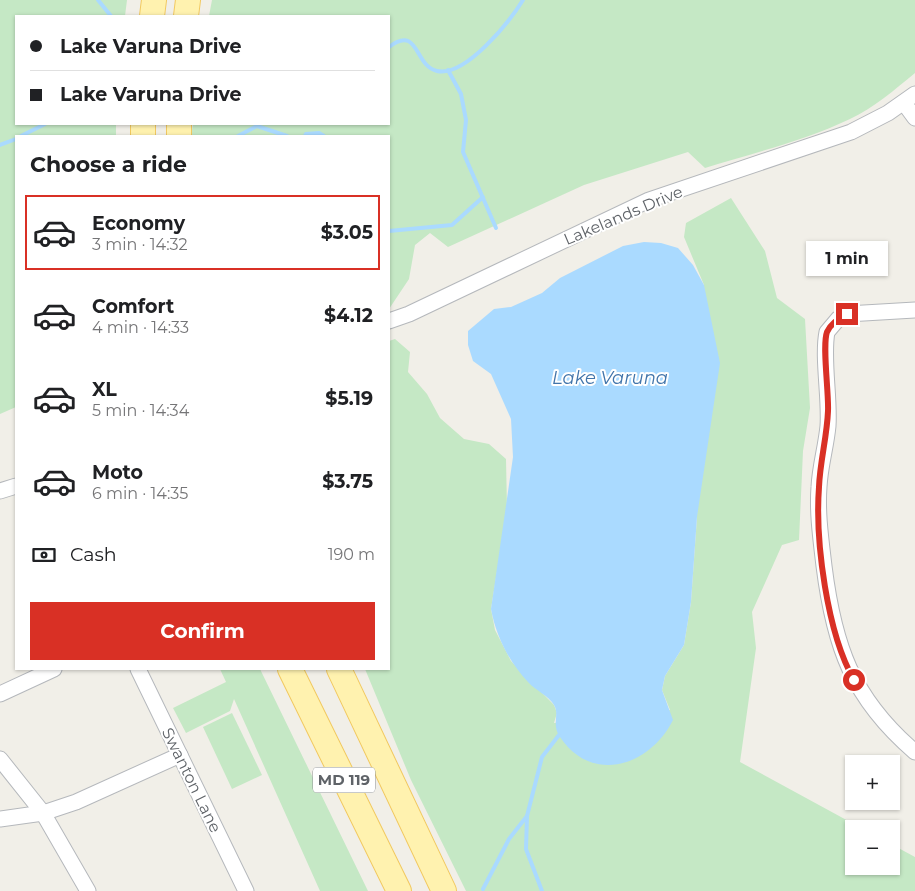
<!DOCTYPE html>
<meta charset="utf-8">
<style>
body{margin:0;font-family:Montserrat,sans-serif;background:#f2f2f2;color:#202124;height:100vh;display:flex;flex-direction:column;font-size:19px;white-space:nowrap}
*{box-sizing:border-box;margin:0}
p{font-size:16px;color:#757577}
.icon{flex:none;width:28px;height:28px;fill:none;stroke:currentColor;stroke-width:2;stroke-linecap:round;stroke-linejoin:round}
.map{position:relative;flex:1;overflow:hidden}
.panel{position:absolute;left:15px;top:135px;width:375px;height:535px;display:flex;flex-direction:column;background:#fff;border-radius:0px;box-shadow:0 1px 4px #0004}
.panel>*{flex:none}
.guide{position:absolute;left:15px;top:15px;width:375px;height:110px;border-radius:0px;box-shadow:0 1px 4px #0004;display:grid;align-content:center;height:110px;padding:0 15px;background:#fff}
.buttons{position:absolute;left:845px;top:755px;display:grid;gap:10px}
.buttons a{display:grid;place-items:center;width:55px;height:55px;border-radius:0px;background:#fff;box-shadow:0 1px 4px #0004;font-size:25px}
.end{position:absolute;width:22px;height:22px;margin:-11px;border:6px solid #d93025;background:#fff;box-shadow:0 0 0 2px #fff}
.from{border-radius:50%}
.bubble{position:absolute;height:35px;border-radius:0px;background:#fff;box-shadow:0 1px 4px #0004;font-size:16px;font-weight:700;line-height:35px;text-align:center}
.guide b{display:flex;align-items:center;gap:18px;height:48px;font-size:19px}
.guide b+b{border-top:1px solid #e0e0e0}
.guide i{width:12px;height:12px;background:#202124}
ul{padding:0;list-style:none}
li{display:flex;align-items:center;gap:15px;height:75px;margin:0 10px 8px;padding:0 5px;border:2px solid transparent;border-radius:0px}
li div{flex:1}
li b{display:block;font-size:19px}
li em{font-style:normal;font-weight:700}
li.on{border-color:#d93025}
li>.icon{width:45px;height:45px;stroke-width:1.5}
h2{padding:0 15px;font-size:22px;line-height:60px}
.pay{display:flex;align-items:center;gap:12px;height:55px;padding:0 15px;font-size:19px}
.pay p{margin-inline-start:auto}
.primary-button{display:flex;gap:10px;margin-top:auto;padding:10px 15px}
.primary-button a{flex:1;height:58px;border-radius:0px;background:#d93025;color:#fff;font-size:20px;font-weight:700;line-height:58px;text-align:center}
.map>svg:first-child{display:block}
.green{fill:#c5e8c5}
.water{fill:#aadaff}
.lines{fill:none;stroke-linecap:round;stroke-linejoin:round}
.stream{stroke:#aadaff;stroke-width:4}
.street-casing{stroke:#b5b8bc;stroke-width:17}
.primary-casing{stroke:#f2c960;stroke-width:26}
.street{stroke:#fff;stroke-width:15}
.primary{stroke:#fff2af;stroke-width:24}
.route{stroke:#d93025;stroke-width:6}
.labels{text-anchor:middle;stroke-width:4;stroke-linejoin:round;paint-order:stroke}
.shield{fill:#fff;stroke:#8f9295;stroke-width:1}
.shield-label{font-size:15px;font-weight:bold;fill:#5f6368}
.street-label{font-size:16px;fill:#5f6368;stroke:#fff}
.water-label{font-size:18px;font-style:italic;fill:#4174aa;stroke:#fff}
</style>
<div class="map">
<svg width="915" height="891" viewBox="0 0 915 891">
<rect width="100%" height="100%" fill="#f1efe8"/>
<g class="green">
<path d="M0,0H127L125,16H16V124H116V136H16V407L0,414Z"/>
<path d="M212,0H915V73C894,90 874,108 850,119C804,141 753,153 705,168L688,152L584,185L448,247L430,233L415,245L409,279L389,309V136H191L193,124H389V16H209Z"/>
<path d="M731,198L765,251L777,298L805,319L810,408L803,451L799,540L782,545L752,612L756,648L740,762L863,829H854V866H891V844L915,857V891H466L411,780L365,669H389V341L395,339L410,352L408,372L427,394L440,418L464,439L489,444L506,459L507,509L491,609L495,630L511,661L554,705L557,713L554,723L670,710L662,690L665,676L684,645L691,602L697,517L704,285L684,237L686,223Z"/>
<path d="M220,669H260L368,891H320L234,699L230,711L186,733L173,708L226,682Z"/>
<path d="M232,713L262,775L232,789L203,727Z"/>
</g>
<path class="water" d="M644,242L661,243L678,248L693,265L704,285L720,363L697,517L691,602L684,645L665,676L662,690L673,720C650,766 592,785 560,737C551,724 560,715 554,705C548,695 536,691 528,682C509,662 496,636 491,609L513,457L511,419L491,374L473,361L468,345V331L494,309L511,307L542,293L560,278L623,246Z"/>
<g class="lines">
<g class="stream">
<path d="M98,0L111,16"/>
<path d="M389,47C419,24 414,66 437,71C466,77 510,21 523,0"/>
<path d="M448,70L461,94L466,120L463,152L496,228"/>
<path d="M21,136L45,124"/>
<path d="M238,136L257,126L287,136"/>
<path d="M305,136L306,134L319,133L324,136"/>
<path d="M0,145L16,139"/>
<path d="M389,231L452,225L483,197"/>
<path d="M527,816L526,849L542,891"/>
<path d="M483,889L509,839L527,816L542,757L559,735"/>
</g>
<defs>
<g id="street">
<path d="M904,103L915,118"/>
<path d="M915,310L847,314L838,319L827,332C822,357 830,398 828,426C826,447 820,466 819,487C817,513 821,540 824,566C834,646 852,698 915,752"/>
<path d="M389,321L409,314L649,200L851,132L888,113L915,94"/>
<path d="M0,491L16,486"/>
<path d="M138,669L246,891"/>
<path d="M0,694L54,669"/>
<path d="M0,759L43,813L88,891"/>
<path d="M0,819L43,813L76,802L180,755"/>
</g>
<g id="primary">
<path d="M152,16L154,0"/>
<path d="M186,16L188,0"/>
<path d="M143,136V124"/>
<path d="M179,136V124"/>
<path d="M290,669L399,891"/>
<path d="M339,669L444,891"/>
</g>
</defs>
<use href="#street" class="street-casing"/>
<use href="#primary" class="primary-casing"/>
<use href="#street" class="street"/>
<use href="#primary" class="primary"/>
</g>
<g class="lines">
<path class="route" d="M847,314C839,319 831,323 827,332C822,345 829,394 828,411C827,437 820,461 819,487C815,541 827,633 854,680"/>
</g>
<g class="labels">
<rect class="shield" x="313" y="767.5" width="62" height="25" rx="4"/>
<g class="shield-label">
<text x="344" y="785">MD 119</text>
</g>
<g class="street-label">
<text transform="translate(623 215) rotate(-23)" y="6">Lakelands Drive</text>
<text transform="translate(192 780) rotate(64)" y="6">Swanton Lane</text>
</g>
<g class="water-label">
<text x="610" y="384">Lake Varuna</text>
</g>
</g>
</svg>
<div class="buttons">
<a>+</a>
<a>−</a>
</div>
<i class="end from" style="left:854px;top:680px"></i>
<i class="end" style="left:847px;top:314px"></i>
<div class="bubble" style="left:806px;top:241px;width:82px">1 min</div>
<div class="guide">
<b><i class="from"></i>Lake Varuna Drive</b>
<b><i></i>Lake Varuna Drive</b>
</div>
<section class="panel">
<h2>Choose a ride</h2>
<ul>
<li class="on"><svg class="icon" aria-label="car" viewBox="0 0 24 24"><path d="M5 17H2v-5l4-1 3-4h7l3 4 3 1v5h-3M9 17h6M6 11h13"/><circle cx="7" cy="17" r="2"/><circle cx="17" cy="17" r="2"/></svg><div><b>Economy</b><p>3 min · 14:32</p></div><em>$3.05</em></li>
<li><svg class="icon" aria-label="car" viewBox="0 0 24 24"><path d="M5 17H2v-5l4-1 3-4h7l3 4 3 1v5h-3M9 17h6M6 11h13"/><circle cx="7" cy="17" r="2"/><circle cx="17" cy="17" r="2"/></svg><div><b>Comfort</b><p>4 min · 14:33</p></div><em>$4.12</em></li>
<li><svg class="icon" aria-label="car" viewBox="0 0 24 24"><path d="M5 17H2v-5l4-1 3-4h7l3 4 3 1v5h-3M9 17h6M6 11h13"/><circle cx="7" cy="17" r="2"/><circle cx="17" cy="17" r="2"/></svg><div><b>XL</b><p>5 min · 14:34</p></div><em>$5.19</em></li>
<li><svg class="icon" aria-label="car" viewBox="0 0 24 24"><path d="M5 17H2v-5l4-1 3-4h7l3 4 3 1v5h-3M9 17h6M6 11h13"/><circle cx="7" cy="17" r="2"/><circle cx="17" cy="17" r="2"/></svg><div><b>Moto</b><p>6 min · 14:35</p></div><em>$3.75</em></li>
</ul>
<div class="pay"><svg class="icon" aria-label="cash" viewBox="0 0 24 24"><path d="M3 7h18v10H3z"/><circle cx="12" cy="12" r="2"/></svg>Cash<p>190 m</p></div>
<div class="primary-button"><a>Confirm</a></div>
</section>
</div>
